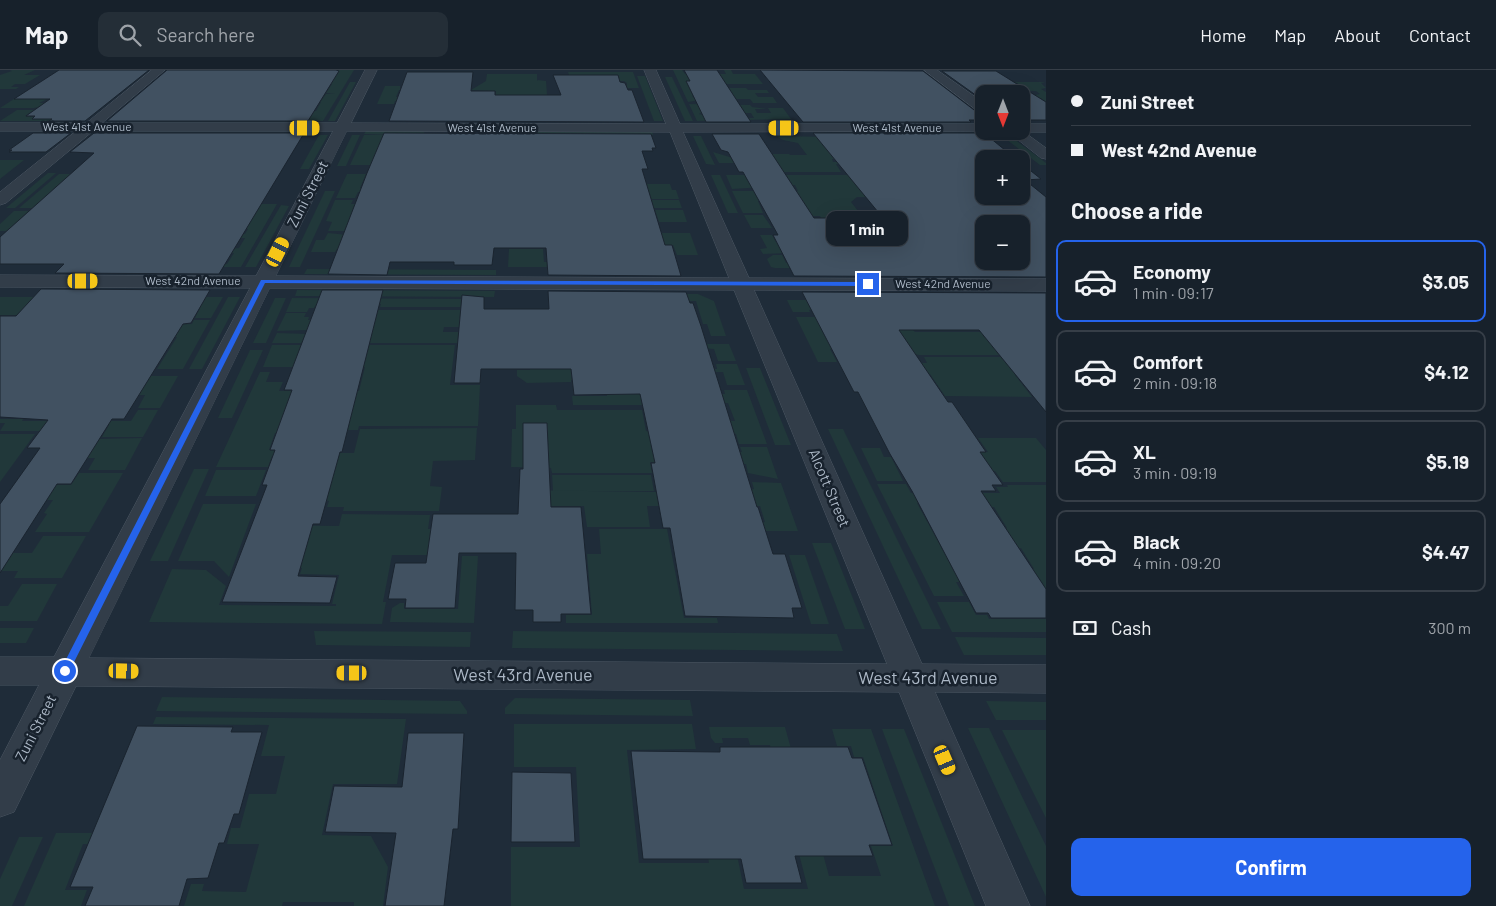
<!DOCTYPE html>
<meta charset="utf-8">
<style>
body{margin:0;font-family:Barlow,sans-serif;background:#242e37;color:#f1f3f6;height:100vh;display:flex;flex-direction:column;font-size:19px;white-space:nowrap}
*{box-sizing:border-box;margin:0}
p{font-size:16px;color:#9ea3a9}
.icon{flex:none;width:28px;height:28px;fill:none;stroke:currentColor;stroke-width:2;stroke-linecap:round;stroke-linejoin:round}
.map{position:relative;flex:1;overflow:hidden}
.panel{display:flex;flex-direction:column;background:#17212b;width:450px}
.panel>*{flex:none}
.top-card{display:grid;align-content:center;height:110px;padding:0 25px;background:#17212b}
.needle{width:32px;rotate:180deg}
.fabs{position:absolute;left:975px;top:15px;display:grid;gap:10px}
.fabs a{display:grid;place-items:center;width:55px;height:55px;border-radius:10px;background:#17212b;box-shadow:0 5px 20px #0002,0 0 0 1px #363e47;font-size:25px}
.end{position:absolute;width:22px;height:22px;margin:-11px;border:6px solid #2563eb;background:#fff;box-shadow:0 0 0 2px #fff}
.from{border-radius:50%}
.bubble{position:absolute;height:35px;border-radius:10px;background:#17212b;box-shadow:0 5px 20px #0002,0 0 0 1px #363e47;font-size:16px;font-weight:700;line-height:35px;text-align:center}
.car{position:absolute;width:15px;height:30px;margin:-15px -8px;border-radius:6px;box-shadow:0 0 4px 1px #0007;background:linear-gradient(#f5c518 24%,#345 0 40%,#f5c518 0 76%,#345 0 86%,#f5c518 0)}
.top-card b{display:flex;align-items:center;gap:18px;height:48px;font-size:19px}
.top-card b+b{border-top:1px solid #363e47}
.top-card i{width:12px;height:12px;background:#f1f3f6}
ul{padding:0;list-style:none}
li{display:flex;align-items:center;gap:15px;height:82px;margin:0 10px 8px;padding:0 15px;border:2px solid #363e47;border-radius:10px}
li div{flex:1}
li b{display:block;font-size:19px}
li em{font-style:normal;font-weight:700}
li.selected{border-color:#2563eb}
li>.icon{width:45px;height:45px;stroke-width:1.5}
h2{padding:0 25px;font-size:22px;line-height:60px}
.pay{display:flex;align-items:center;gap:12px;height:55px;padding:0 25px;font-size:19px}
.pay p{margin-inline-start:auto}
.primary-button{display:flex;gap:10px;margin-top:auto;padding:10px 25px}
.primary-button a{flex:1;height:58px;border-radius:10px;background:#2563eb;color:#fff;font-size:20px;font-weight:700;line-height:58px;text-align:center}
header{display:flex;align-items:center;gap:30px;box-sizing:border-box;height:70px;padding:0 25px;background:#17212b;border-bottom:1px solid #363e47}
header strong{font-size:24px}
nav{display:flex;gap:28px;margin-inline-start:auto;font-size:18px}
.search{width:350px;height:45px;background:#242e37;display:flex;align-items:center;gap:12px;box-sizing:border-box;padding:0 18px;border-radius:10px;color:#9ea3a9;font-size:19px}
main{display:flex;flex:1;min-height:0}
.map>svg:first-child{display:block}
.green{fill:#21383a;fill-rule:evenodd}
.building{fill:#415161;stroke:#1a242f;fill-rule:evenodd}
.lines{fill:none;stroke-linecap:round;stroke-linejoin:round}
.minor-casing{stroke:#4d5864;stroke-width:1}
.minor{fill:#323d49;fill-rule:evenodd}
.route{fill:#2563eb}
.labels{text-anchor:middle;stroke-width:5;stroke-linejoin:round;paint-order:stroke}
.far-street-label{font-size:12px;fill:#acb8c6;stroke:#18222d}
.street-label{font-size:15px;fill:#acb8c6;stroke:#18222d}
.near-street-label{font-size:18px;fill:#acb8c6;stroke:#18222d}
</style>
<header>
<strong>Map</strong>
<div class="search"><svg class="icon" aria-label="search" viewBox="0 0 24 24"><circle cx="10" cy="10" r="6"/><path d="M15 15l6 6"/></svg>Search here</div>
<nav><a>Home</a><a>Map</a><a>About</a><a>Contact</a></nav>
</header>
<main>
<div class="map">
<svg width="1046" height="836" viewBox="0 0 1046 836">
<rect width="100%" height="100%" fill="#1f2c39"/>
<g class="green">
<path d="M10,0H35L24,5H40L25,14H15L11,17H19L16,19H0V5L12,1Z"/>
<path d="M339,0H354L323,51H268L297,41H316L321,32H298L321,31L326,24H335L326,23L332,14H324L332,12Z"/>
<path d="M673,0H682L685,4H696L689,9V11H686L690,18H746L748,20H767L769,23H755L758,27H773L777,33H753L750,29H722L696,25L692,26L694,28H711L688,32Z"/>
<path d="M724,0H731L733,4H755L763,14H726L713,4H726Z"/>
<path d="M568,2H633L639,18H604L627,16V13L624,11H571Z"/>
<path d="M487,4H537V11L538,10L546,11L547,25L496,26V21L471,20L486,11Z"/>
<path d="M637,6H645L663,51H654Z"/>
<path d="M665,7H672L693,51H685Z"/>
<path d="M350,12H356L335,51H328Z"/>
<path d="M972,12H1046L1041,13L1046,18L1041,19L1046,22V32L1040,28H1021L1040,24L1036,21L980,20L1024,18L1017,13Z"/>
<path d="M385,16H400V19L436,20H399L396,27H434L425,31H395L394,34H377Z"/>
<path d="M107,25L74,51H0L17,40H34L25,46L34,47L32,49H59L43,36L34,38H0L14,29L51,27L39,33H47Z"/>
<path d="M689,34L750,35L752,37L767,39H755L757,43H771L768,38H783L791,49L697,51ZM700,43H751L754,48H710L708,46L699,44Z"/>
<path d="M366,61H423L426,64L371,95H350L364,65H391L364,64Z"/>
<path d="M515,62H652L653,65L515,64Z"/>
<path d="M319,65H328L309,99H300Z"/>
<path d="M352,65H360L346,96H337Z"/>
<path d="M693,66H701L715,95L706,94Z"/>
<path d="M776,66L830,67L863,89H832L833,92H864L862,94H836L841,102H762L742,93H719L713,82L746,92L771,82L772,84H789L790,85H807L798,73L783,70Z"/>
<path d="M1002,66H1010L1046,93V95H1040Z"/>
<path d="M0,90H24L0,109Z"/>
<path d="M48,103H56L15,138H6Z"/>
<path d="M59,104H71L61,113L40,138H19Z"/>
<path d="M347,104H366L360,118H365L367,122H358L355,128H336Z"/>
<path d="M711,105H720L738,143H728Z"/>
<path d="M726,105H883L903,127H857L851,132L869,155H825L820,146H807L784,121H798L795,115L732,119Z"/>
<path d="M646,114H670L672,120H676L679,129H651L647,127V133H652V130H679L682,138H617Z"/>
<path d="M325,121H335L300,197H289Z"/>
<path d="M732,121H755L761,131H758L763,143H743Z"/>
<path d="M335,130H353L351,134H362L387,157H346L344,161H328L332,152L326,151Z"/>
<path d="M257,134H277L241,197H179L180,195L227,194L234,183H228L230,179L239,178L245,168H237L238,164H245L248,159L242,158Z"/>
<path d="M281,135L289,136L256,197H245Z"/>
<path d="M655,140H683L687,152H659Z"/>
<path d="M14,141H29L18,151L13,161H0V154Z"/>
<path d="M744,145H763L772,158H751Z"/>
<path d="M328,163L348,165L345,179H337L335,182H311L316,170H324Z"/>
<path d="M661,163H690L698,185H677L673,175H653Z"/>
<path d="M760,165H772L776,172H782L788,183L763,184L760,179L767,178Z"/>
<path d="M509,179H543L544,192H568V197H508Z"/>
<path d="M773,185H782L786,193H855L884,199L775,198L771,197L767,189Z"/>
<path d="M307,199L496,200V205L304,204Z"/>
<path d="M297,220L495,221L494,227L295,226Z"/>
<path d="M668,224H698L714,231L726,266H711L707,254H703L696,231H670Z"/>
<path d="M0,227H59L44,245H0Z"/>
<path d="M82,227H223L211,248H195L200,238H128Z"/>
<path d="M228,227H240L202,299H189Z"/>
<path d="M275,228H286L266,273H253Z"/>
<path d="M292,228L464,229L462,237H380L381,234H372L315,236L314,238H309L307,242H286Z"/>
<path d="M787,230H920L809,240L810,242H793Z"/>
<path d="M378,240H462L469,257H444L443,262H464L489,273H272L277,263L308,264V260L277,261L286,243H306L304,247H309L308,250H367V248H376Z"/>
<path d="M796,247H821L881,259H912L915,262H1012L1001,285H919L905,282L902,279H830L837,292H818Z"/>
<path d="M194,250H210L183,299H157L177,267L167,266L164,255L192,254Z"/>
<path d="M541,270L583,310H571V312L527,313L517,306V300H530V286Z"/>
<path d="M701,274H729L736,291H718L714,279L703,278Z"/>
<path d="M272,275H455L450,315H480L478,356H359L358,360H285L284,363H275L269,380L329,386H272L268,397H216L260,302H270L266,312H283L279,321H359L365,297H263Z"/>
<path d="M250,280H263L232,348H218Z"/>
<path d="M924,287H1002L1046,305H1015L1032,327L945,326L930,304H914L912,293H927Z"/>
<path d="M716,294H737L745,315H727L723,302H708L707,299H717Z"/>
<path d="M655,296L661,335H573L572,326H607L605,310Z"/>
<path d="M746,298H760L791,375H775Z"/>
<path d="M149,306H178L160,338H138L145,325L35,326Z"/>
<path d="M724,320H747L767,374H739L736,364L721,359L726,351H735L728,333H721L718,324H725Z"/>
<path d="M516,335H556L557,340H642L646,361L652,362L665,392H650L652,403H552L551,398L511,397L512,359H516Z"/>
<path d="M138,340H158L143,367H102L109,355H52L41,361H0L5,353H0V349H23L22,351H131Z"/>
<path d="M477,358L475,390L433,391L430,416L442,417L439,441H343L344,437H327L329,431L324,430L332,383H354L360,359Z"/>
<path d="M828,359H843L941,559H922Z"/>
<path d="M0,364H35L0,412Z"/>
<path d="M142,368L125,400H88L95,388H34L99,369Z"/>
<path d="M978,368H1036L1046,380V412H1003L995,401H984L961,383L988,382Z"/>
<path d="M740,377H767L778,409L748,403L746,394H739L732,382H742Z"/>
<path d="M861,378H880L884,387H891L903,411H877Z"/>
<path d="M194,399H209L168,491H150Z"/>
<path d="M216,400H266L256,426H205Z"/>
<path d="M79,403H123L89,462H35L47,444L44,443L53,430H43L53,415H71Z"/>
<path d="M552,405H651L654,421H553Z"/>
<path d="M752,412L781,413L798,461H758L755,453L765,452L760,436H751L746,420L754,419Z"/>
<path d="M877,414H906L911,423H924L934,433H917L957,506L966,507L969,512H956L964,526H934Z"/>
<path d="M1007,415H1046V520L1023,499H1034L1021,478H1009L995,459L1007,458L994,437H981L957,423H1000L996,417H1008Z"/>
<path d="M519,420L657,422L683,436H647L650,457H587L584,436H519Z"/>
<path d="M203,434H256L229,507L214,491H178Z"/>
<path d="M342,444L430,445L428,459H457L455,485H392L383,532H386L382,554L149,552L172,499L206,500L226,516L219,535L336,536V534H332L339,505L300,504L302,498L286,497L253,455L339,456Z"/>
<path d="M599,459H667L684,548H717L718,553H566V545H592L587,484H601Z"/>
<path d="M43,466H86L62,508H14L18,501H0V483H32Z"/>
<path d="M812,473H831L865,559H845Z"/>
<path d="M789,485H805L829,554H811Z"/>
<path d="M462,486H478L474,553L390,552L392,538L400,533H404V539H458Z"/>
<path d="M22,514H57L37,551H0V536H8Z"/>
<path d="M969,532L976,545H987L989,549H1046V562H952L937,532Z"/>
<path d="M0,558H34L26,573H0Z"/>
<path d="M314,561L471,562L470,577L316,575Z"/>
<path d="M513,561L837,564L843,581L512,578Z"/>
<path d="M955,567L1046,568V585H964Z"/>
<path d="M162,627L460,631L467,641V644L156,641Z"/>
<path d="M515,628L690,630L693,646L505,644V638Z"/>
<path d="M986,631L1046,632V650H996Z"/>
<path d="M156,647L406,649L397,714H333L322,765L371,766L388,797L383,836H354V832H283L282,836H184L191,814H204L202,821L246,822L259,774H227L231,758H240L249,724H276L285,686H261L269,655L153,654Z"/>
<path d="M514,654H692L696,679L627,680L639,793H709L690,685L736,780L744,819H808L798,780L797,688L829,806H881L871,776H893L863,687H854L851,676H837L832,659H871L935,836H511V777H580L576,697H514Z"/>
<path d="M709,657H785L793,686L772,685L770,675H750L748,668H722L723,673H715L711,668Z"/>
<path d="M968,658H989L1046,776V827Z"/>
<path d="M882,659H904L975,836H949Z"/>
<path d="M1002,660H1046V748Z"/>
<path d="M56,763H196L193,774H83L65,820H87L81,836H24Z"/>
<path d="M19,767H43L12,836H0V809Z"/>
</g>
<g class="building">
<path d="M59,0H149L85,51H49L52,49H32L35,46H26L50,29H14Z"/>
<path d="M167,0H336L339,1L308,51H107Z"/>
<path d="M684,0H717L751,52H706L686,11H690Z"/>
<path d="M760,0L923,1L978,43L984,45V50H969L971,52H803Z"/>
<path d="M942,1H996L1046,32V50H1021V24H984V31Z"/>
<path d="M407,2H473L471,21H495V25H561L553,5H618L620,12L625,13L628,20H632L644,52L389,51Z"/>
<path d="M33,63H71L46,82H9L12,80H9Z"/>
<path d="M94,63H301L300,65H303L219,204L55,203L64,194H0V167L94,83L70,82Z"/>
<path d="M384,63L651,64L656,78H652L653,81H642L648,99H642L665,175H672L681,206L548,205L546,178H494L492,195H454V192H390L387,205L328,204L367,103Z"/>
<path d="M813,63H984L1016,89H984V126H1021V93L1041,109L1025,110L1046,127V207L794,206L773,165H778L743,102H739L728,82L721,80L712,64H759L814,148H883ZM984,154H1021V191H984Z"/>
<path d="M41,219L210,220L191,253L183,254L124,349H112L71,414H57L0,503V434L40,378H27L48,350L0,347V246H16Z"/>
<path d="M322,220H383L342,382H340L320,454H313L298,506L337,507L330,533L222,532L267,415H262L275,380H270L292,320H284Z"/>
<path d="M548,221L686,222L690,233H693L701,256L757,437H758L773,484H785L802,538H792L794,548L685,546L670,458H663L651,393H655L640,324L574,325L571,299H481L480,313H454L462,225L484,227V239H549Z"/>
<path d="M802,222L1046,223V342L979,260H899L948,332H952L986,382H980L1003,415H992L996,421H981L1046,519V548H991L988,543H976L912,421L890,384L858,322H854Z"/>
<path d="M523,353H547L551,437H581L591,544H561V552H533V540H515L516,483H459L455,538H405L406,529H388L395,493H426L433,444H518L520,399H523Z"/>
<path d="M137,656L233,657L231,662H262L239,744H234L224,773H219L208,808L187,809L179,836H85L93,817H70Z"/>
<path d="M408,663H464L458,759H453L444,836H385L396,763L325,762L334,716L402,717Z"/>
<path d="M720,677H848L852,688H862L892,775H869L873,786H795L802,813H746L741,789H643L631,681L720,682Z"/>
<path d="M512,702L571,703L575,772H511Z"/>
</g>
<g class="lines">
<defs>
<g id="minor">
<path d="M152,0H165L102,53H337L365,0H377L351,53L666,54L644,0H656L680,54H984V61H987L683,62L749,208L1046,209V221L754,220L922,594L1046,595V623L935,622L1030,836H986L899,622L76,616L14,742L0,747V690L39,615H0V587H54L250,218L0,217V205L256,206L333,61H93L6,133L0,135V122L76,61H0V53H86ZM347,61L670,62L729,208L276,206ZM270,218L734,220L887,594L89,588Z"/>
<path d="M924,0H937L984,33V43L979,42Z"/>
<path d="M1021,54H1046V62H1024L1046,78V89L1041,88L1007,61H1021Z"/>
</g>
</defs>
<use href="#minor" class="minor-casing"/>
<use href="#minor" class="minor"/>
</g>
<path class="route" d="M261,210L868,212L871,214L868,216L265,213L68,604H61L60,601Z"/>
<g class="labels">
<g class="far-street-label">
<text x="87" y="61">West 41st Avenue</text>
<text x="492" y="62">West 41st Avenue</text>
<text x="897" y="62">West 41st Avenue</text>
<text x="193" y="215">West 42nd Avenue</text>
<text x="943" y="218">West 42nd Avenue</text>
</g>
<g class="street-label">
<text transform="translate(308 124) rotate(-63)" y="5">Zuni Street</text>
<text transform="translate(829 418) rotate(67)" y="5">Alcott Street</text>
<text transform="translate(36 658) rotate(-63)" y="5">Zuni Street</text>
</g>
<g class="near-street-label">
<text x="523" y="611">West 43rd Avenue</text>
<text x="928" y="614">West 43rd Avenue</text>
</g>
</g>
</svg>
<div class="fabs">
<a><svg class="needle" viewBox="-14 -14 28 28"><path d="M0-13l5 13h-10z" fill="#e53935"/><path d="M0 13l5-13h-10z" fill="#9ea3a9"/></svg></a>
<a>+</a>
<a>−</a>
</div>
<i class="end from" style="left:65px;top:601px"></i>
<i class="end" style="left:868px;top:214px"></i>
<div class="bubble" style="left:826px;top:141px;width:82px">1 min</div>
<i class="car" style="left:305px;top:58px;rotate:90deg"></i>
<i class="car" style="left:784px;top:58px;rotate:270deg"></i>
<i class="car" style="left:278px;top:182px;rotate:27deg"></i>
<i class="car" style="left:83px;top:211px;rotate:90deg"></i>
<i class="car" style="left:124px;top:601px;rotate:91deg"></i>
<i class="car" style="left:352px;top:603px;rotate:270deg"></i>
<i class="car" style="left:945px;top:690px;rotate:157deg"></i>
</div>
<section class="panel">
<div class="top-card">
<b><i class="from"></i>Zuni Street</b>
<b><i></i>West 42nd Avenue</b>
</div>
<h2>Choose a ride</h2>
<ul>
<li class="selected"><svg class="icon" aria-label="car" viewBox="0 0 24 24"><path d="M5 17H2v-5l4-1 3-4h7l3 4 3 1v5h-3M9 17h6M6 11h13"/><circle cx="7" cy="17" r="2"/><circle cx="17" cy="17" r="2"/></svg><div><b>Economy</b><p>1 min · 09:17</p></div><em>$3.05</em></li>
<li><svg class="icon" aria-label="car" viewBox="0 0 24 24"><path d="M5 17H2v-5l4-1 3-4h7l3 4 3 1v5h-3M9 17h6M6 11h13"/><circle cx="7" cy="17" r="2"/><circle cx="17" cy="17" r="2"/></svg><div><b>Comfort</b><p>2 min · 09:18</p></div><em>$4.12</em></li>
<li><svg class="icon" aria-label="car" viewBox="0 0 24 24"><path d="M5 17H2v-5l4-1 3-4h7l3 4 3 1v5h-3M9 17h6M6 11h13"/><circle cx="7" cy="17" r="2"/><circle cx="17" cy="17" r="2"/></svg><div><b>XL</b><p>3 min · 09:19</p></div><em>$5.19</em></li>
<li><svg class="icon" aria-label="car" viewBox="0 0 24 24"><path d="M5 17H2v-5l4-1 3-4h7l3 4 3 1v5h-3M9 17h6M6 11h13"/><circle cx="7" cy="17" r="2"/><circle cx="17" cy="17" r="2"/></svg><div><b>Black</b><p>4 min · 09:20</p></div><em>$4.47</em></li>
</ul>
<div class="pay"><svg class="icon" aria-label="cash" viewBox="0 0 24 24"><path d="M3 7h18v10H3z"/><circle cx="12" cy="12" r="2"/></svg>Cash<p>300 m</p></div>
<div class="primary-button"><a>Confirm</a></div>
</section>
</main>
